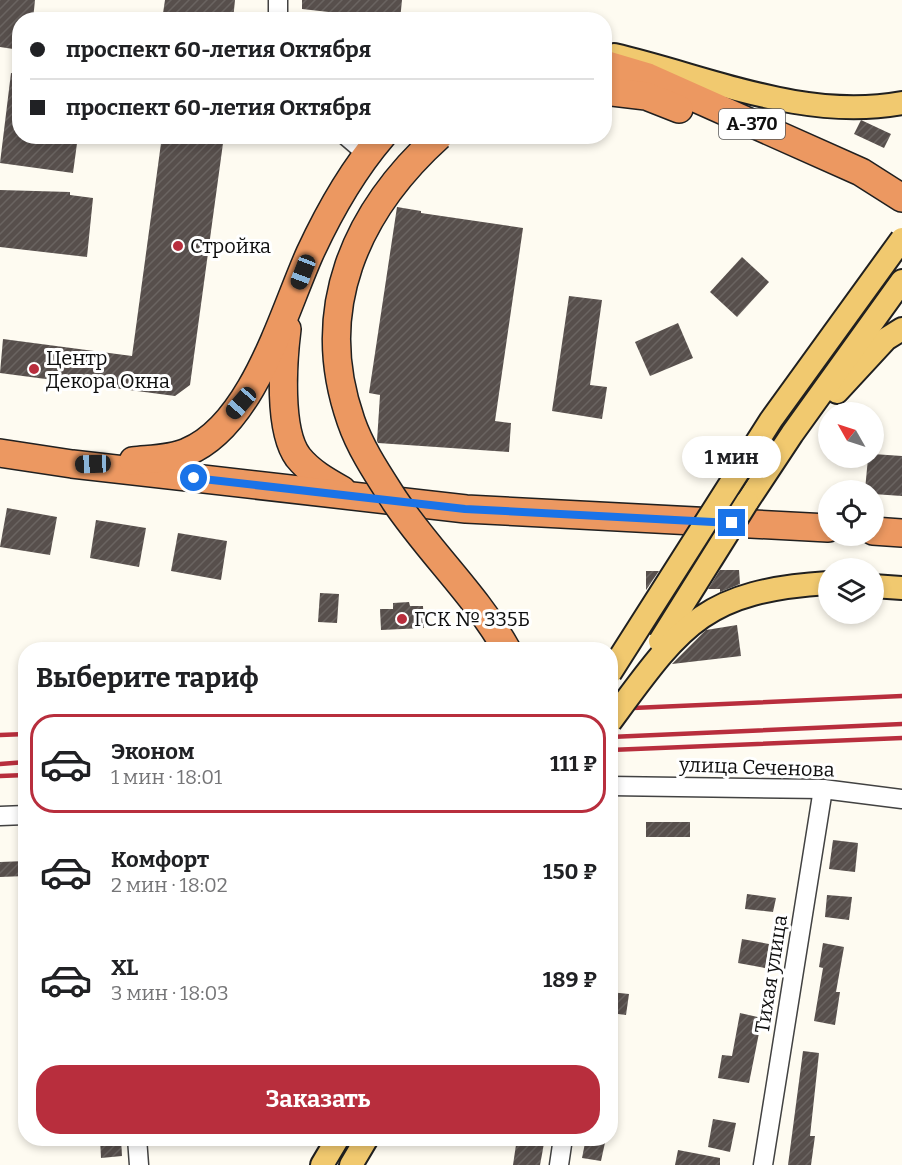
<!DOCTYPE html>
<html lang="ru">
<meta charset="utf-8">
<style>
body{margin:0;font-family:Bitter,serif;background:#f2f2f2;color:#202124;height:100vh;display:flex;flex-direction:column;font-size:22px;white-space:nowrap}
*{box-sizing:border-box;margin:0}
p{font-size:20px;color:#757577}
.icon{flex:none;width:33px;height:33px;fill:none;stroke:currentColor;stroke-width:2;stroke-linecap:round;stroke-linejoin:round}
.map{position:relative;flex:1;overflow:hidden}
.side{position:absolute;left:18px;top:642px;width:600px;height:504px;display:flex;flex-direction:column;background:#fff;border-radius:24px;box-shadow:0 3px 9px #0003}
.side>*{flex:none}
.guide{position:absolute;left:12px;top:12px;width:600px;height:132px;border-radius:24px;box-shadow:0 3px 9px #0003;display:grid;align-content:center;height:132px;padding:0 18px;background:#fff}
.needle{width:39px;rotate:309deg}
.buttons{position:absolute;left:818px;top:402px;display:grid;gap:12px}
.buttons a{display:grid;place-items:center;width:66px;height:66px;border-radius:50%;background:#fff;box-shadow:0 3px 9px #0003;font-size:30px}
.end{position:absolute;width:27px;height:27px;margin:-14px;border:8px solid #1a73e8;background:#fff;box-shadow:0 0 0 3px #fff}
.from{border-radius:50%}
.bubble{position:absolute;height:42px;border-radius:21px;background:#fff;box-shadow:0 3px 9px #0003;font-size:20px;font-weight:700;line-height:42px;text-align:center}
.car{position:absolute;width:18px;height:36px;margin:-18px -9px;border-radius:8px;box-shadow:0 0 4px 2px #0007;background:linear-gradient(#222 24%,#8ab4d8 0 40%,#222 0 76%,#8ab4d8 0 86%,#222 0)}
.guide b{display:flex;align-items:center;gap:21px;height:57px;font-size:22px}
.guide b+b{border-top:2px solid #e0e0e0}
.guide i{width:15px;height:15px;background:#202124}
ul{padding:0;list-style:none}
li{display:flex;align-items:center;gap:18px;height:99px;margin:0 12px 9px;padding:0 6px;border:3px solid transparent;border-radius:24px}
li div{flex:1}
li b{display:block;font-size:22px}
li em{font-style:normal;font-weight:700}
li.selected{border-color:#b82e3d}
li>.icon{width:54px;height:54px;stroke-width:1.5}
h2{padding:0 18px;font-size:27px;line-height:72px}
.primary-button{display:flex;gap:12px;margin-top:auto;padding:12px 18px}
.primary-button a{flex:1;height:69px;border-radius:24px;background:#b82e3d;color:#fff;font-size:24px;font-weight:700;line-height:69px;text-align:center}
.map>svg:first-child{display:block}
.building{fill:url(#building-hatch)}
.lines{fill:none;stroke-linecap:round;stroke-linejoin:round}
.minor-casing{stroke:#424242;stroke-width:21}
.major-casing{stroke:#202020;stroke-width:26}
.highway-casing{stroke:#202020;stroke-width:30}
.minor{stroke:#fff;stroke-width:18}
.major{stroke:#f1c96f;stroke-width:22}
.highway{stroke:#ec9861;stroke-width:27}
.rail{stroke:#b82e3d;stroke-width:4.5}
.major-bridge-casing{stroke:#202020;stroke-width:26;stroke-linecap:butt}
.highway-bridge-casing{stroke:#202020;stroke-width:30;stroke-linecap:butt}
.major-bridge{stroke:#f1c96f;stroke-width:22}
.highway-bridge{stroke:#ec9861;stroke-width:27}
.route{stroke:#1a73e8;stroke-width:8}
.poi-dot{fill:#b82e3d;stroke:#fff;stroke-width:2}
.labels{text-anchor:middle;stroke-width:6;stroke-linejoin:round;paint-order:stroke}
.shield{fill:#fff;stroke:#575757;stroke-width:1.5}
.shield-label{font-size:18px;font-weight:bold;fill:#0f0f0f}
.poi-label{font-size:20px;fill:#0f0f0f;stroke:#fff;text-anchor:start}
.street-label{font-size:20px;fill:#0f0f0f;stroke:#fff}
</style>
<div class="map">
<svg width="902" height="1165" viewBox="0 0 902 1165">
<defs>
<pattern id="building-hatch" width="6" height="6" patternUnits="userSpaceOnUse" patternTransform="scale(1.5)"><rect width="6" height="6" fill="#574f4c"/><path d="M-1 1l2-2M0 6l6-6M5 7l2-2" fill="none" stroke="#6a6461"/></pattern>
</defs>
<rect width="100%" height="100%" fill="#fefbf1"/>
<g class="building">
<path d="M0,0H35L33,20H20V50L0,47Z"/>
<path d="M165,0H235L233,20H162Z"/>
<path d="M302,0H402L400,20L302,9Z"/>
<path d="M11,73L20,74V136H78L73,173L0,163Z"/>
<path d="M861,120L891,134L884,148L854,134Z"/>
<path d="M162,136H224L190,385L175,396L0,373L3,339L132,356Z"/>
<path d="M0,190L70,192V195L93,198L87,257L0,247Z"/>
<path d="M397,207L421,211V213L523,228L495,421L511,423L509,452L378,443L377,441L380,395L369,393Z"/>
<path d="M742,257L769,282L737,317L710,292Z"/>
<path d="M569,296L602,300L590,385L607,387L602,419L552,411Z"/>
<path d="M678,323L693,358L650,376L635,342Z"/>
<path d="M873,454L902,456V496L873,494V490H865L868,458H873Z"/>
<path d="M7,508L57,517L50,555L0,547Z"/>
<path d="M96,520L146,528L139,567L90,558Z"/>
<path d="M178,533L227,541L221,580L171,571Z"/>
<path d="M720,570H739L740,584L720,592V589H708Z"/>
<path d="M646,571H659L646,590Z"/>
<path d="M320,593L339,594L337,623L318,622Z"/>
<path d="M409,602L410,606H423L424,628L381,630L380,609H393V603Z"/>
<path d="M737,625L741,656L672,664L706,630Z"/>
<rect x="646" y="822" width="44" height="15"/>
<path d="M833,840L858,843L855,872L829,869Z"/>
<path d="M26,861V876L0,877V862Z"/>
<path d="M747,894L776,898L773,912L745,909Z"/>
<path d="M827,895L852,897L849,920L825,917Z"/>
<path d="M742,939L769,944L765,968L738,963Z"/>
<path d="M823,943L844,947L836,992H840L835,1025L814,1021L823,968L819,967Z"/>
<path d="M610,992L629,994L626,1015L610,1013Z"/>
<path d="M740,1013L762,1018L749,1083L718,1078L722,1055L732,1056Z"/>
<path d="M803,1051L819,1053L810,1136H815L811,1165H788Z"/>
<path d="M713,1119L736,1123L730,1152L708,1147Z"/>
<path d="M100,1138H121L122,1156L101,1158Z"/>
<path d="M517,1138H545L540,1165H513Z"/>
<path d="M586,1138H606L601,1161L582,1158Z"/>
<path d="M678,1150L720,1158V1165H675Z"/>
</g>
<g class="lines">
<defs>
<g id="minor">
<path d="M278,20V0"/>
<path d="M346,136L367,154"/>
<path d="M610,786L823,789L902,799"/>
<path d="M0,816L26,815"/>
<path d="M137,1138L139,1165"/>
<path d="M559,1165L563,1138"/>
<path d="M763,1165L823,789"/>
</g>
<g id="major">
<path d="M614,55C709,77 802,121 902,103"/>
<path d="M837,392L886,339L902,329"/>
<path d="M747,502L792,434L902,281"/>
<path d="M873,586L902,588"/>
<path d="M322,1165L338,1138"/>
<path d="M351,1165L367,1138"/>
</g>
<g id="highway">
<path d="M604,64L648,77L861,172L902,198"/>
<path d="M604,91L646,96L679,109"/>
<path d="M287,329C283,361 278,430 298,457C310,472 326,481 342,490"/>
<path d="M0,453L72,464L466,509L828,528"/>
<path d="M133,461C150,459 171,459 187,452C253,425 283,313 310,253C329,212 352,171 382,136"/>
<path d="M873,531L902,533"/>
</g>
</defs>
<use href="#minor" class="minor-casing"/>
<use href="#major" class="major-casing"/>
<use href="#highway" class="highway-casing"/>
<use href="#minor" class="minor"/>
<use href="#major" class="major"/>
<use href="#highway" class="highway"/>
<g class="rail">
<path d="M610,709L902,696"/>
<path d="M0,735L26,734"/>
<path d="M610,737L902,724"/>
<path d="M610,750L902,738"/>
<path d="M0,764L26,762"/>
<path d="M0,776L26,775"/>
</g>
<defs>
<g id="major-bridge">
<path d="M660,641L747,502"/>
<path d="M610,673L771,420L902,239"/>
<path d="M610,722C681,626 702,591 828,583"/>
</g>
<path id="highway-bridge" d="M439,136C355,212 312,310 351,421C361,450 379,476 395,501C430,553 476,595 507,650"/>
</defs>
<use href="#major-bridge" class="major-bridge-casing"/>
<use href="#highway-bridge" class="highway-bridge-casing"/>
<use href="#major-bridge" class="major-bridge"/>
<use href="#highway-bridge" class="highway-bridge"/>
</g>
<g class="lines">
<path class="route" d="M194,478L465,509L732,523"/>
</g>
<g class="poi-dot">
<circle cx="178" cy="246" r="6"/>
<circle cx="34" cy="369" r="6"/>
<circle cx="402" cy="619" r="6"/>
</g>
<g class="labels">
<rect class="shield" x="719" y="109" width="66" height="30" rx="4.5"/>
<g class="shield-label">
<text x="752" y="130">А-370</text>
</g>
<g class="poi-label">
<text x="190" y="253">Стройка</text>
<text x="46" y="365">Центр<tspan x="46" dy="23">Декора Окна</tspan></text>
<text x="414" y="626">ГСК № 335Б</text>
</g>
<g class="street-label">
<text transform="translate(757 767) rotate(2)" y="7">улица Сеченова</text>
<text transform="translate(771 974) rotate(-81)" y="7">Тихая улица</text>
</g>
</g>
</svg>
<div class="buttons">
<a><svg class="needle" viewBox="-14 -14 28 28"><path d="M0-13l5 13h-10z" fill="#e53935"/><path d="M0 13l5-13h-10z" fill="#757577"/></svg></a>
<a><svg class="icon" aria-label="locate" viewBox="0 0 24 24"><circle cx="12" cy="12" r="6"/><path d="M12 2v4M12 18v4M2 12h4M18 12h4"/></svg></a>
<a><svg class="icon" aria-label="layers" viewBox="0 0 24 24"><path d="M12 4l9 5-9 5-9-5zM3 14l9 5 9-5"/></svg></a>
</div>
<i class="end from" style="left:194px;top:478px"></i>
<i class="end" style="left:732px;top:523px"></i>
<div class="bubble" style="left:682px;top:436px;width:99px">1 мин</div>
<i class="car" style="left:303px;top:272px;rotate:201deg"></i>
<i class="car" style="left:241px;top:403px;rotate:221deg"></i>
<i class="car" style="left:93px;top:464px;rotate:268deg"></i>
<div class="guide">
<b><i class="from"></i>проспект 60-летия Октября</b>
<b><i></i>проспект 60-летия Октября</b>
</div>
<section class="side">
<h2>Выберите тариф</h2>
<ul>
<li class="selected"><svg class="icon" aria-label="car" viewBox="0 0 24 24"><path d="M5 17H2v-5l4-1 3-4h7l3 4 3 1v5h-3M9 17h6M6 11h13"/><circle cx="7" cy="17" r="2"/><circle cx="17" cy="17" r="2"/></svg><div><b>Эконом</b><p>1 мин · 18:01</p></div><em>111 ₽</em></li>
<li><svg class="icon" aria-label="car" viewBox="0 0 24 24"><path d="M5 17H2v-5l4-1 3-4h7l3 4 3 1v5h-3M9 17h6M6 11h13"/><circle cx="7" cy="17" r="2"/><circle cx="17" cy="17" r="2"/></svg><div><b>Комфорт</b><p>2 мин · 18:02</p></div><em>150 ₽</em></li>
<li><svg class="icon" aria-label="car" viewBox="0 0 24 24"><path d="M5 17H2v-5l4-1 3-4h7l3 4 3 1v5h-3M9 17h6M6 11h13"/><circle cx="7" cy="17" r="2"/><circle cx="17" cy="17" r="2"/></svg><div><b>XL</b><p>3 мин · 18:03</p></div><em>189 ₽</em></li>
</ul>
<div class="primary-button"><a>Заказать</a></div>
</section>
</div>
